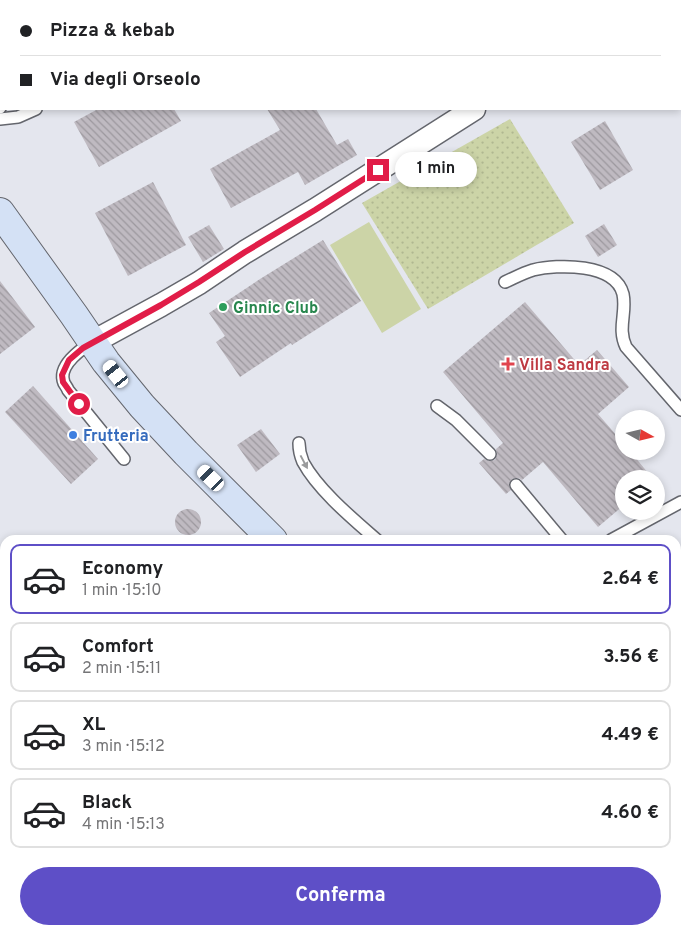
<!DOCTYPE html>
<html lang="it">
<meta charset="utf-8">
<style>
body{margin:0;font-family:Overpass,sans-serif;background:#f2f2f2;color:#202124;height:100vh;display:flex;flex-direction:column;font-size:19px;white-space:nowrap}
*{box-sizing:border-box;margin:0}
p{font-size:16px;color:#757577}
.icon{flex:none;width:28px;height:28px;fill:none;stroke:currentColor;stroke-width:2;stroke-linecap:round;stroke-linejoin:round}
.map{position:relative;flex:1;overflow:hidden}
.panel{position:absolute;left:0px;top:535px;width:681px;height:400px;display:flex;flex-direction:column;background:#fff;border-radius:15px 15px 0 0;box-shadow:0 2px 8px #0003}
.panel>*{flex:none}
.guide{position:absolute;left:0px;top:0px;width:681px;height:110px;box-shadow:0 2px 8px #0003;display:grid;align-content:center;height:110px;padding:0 20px;background:#fff}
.needle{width:32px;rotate:98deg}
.fabs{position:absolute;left:615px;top:410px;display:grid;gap:10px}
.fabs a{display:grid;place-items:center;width:50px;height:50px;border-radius:50%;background:#fff;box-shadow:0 2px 8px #0003;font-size:25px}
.end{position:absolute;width:22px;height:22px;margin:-11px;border:6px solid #e11d48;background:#fff;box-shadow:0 0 0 2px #fff}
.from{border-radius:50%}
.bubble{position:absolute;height:35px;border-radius:18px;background:#fff;box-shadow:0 2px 8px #0003;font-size:16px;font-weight:700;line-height:35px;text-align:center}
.car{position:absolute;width:15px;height:30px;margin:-15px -8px;border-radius:6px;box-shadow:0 0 4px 1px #0007;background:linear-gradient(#fff 24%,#345 0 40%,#fff 0 76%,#345 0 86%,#fff 0)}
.guide b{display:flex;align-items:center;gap:18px;height:48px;font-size:19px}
.guide b+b{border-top:1px solid #e0e0e0}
.guide i{width:12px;height:12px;background:#202124}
ul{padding:9px 0 0;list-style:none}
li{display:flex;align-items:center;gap:15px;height:70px;margin:0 10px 8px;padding:0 10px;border:2px solid #e0e0e0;border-radius:10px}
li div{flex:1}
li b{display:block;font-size:19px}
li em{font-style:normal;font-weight:700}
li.selected{border-color:#5e4fc7}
li>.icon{width:45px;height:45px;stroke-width:1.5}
.cta{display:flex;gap:10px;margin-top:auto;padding:10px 20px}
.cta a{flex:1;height:58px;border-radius:30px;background:#5e4fc7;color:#fff;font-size:20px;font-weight:700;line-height:58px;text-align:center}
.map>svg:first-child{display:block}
.green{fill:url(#green-dots)}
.pitch{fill:#ccd4a7}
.building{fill:url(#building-back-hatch)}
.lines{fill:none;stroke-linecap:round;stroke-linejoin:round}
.lane-casing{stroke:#64666d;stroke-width:14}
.street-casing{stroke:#64666d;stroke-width:25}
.secondary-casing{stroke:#64666d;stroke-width:30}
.lane{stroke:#fff;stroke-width:11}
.street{stroke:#fff;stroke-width:22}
.secondary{stroke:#d4e1f5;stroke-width:28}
.oneway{fill:#9a9b9c}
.route{stroke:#e11d48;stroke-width:6}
.leisure-dot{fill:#2e9e5b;stroke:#fff;stroke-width:2}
.health-dot{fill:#e0444e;stroke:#fff;stroke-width:2}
.shop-dot{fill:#3f7fe0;stroke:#fff;stroke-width:2}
.labels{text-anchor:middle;stroke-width:4;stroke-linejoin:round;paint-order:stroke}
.leisure-label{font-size:16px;font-weight:bold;fill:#27864d;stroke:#fff;text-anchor:start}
.health-label{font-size:16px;font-weight:bold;fill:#be3a42;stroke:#fff;text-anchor:start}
.shop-label{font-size:16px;font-weight:bold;fill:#366cbe;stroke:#fff;text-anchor:start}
</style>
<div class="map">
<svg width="681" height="935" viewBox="0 0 681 935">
<defs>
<pattern id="green-dots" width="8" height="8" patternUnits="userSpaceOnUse" patternTransform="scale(1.25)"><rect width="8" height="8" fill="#ccd4a7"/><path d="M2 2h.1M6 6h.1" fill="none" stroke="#b0b790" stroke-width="1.8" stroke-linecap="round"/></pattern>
<pattern id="building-back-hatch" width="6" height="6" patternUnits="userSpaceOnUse" patternTransform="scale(1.25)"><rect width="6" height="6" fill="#bfbac1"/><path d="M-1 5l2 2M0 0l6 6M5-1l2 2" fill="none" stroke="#9c989e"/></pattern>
</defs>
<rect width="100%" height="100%" fill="#e4e6ee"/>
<path class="green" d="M510,119L574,223L428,309L362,203Z"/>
<path class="pitch" d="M369,222L421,309L382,333L330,245Z"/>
<g class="building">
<path d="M98,109H174L181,121L99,167L74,122Z"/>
<path d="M267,109H316L337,145L348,139L357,155L305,185L298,172L231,208L210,169L280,130Z"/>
<path d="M605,121L633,170L600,190L571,142Z"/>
<path d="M153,182L186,245L128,276L95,213Z"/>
<path d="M604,224L617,245L598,257L585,236Z"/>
<path d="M209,225L224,249L203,262L188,237Z"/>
<path d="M323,240L361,301L292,345L291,343L240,377L216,342L225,336L209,313L260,279Z"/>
<path d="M0,281L35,327L0,354Z"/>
<path d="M525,302L579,365L597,350L629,387L598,414L624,444V451H630L653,479H624V505L598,527L543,462L522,480L519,478H515L511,480L509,486L511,490L506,494L479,463L484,459L489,461L495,460L497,455L496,449L503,443L443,372Z"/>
<path d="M33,386L98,459L71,484L5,412Z"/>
<path d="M261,429L280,454L256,472L237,445Z"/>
<circle cx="188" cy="522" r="13"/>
</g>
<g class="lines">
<defs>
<g id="lane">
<path d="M484,0L485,1"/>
<path d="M219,1L221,0"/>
<path d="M0,108L1,106"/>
<path d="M0,119L18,117L36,109"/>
<path d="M505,282C514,278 523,273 533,270C558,264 615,263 623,294C627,313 617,328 626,347L681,410"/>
<path d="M92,342C80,350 57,366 64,383C65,385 67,387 68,390L124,459"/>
<path d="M437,406L456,420L490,454"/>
<path d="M299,443C299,450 300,455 303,462C318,490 353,519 377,540"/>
<path d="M516,485L562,540"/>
<path d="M611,540L681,502"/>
</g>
<g id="street">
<path d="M668,1L670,0"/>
<path d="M93,342L161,305L199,283L245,252L315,210L474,109"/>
</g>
<g id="secondary">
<path d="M0,212L74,315L106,362L142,406L186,453L273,540"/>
<path d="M532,930L534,935"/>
</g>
</defs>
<use href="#lane" class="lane-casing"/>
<use href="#street" class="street-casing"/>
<use href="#secondary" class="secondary-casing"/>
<use href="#lane" class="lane"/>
<use href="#street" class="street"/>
<use href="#secondary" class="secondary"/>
</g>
<defs><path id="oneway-solid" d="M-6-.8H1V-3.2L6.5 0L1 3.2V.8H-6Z" transform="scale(1.25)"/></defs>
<use class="oneway" href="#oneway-solid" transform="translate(304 462) rotate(62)"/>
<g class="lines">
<path class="route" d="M79,404L63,382L62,375L69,360L83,348L161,305L199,282L245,252L315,210L378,170"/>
</g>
<circle class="leisure-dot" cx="223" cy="307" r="5"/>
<path class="health-dot" d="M505.5 356.5h5v5h5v5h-5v5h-5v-5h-5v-5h5z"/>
<circle class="shop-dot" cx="73" cy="435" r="5"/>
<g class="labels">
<g class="leisure-label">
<text x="233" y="313">Ginnic Club</text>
</g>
<g class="health-label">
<text x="519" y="370">Villa Sandra</text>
</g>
<g class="shop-label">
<text x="83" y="441">Frutteria</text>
</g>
</g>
</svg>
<div class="fabs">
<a><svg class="needle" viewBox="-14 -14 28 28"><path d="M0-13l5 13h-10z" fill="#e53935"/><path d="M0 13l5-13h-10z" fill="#757577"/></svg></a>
<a><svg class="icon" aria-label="layers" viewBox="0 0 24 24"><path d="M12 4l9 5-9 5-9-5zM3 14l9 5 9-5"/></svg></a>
</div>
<i class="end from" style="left:79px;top:404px"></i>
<i class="end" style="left:378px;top:170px"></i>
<div class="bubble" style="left:395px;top:152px;width:82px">1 min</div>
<i class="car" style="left:116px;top:374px;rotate:321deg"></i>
<i class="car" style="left:211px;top:478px;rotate:314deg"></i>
<div class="guide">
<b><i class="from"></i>Pizza &amp; kebab</b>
<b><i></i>Via degli Orseolo</b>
</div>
<section class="panel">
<ul>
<li class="selected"><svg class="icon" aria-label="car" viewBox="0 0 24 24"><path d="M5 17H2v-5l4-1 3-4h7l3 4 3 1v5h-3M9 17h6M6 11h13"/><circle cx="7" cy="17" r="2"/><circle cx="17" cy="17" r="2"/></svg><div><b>Economy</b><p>1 min · 15:10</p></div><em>2.64 €</em></li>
<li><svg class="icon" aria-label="car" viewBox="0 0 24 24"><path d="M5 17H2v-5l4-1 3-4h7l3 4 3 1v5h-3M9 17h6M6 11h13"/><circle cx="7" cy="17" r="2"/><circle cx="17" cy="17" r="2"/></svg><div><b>Comfort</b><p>2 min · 15:11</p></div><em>3.56 €</em></li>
<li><svg class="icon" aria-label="car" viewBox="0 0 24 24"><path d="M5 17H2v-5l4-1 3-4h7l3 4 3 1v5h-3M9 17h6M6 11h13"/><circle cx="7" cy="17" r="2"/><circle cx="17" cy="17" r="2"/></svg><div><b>XL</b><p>3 min · 15:12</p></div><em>4.49 €</em></li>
<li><svg class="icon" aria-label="car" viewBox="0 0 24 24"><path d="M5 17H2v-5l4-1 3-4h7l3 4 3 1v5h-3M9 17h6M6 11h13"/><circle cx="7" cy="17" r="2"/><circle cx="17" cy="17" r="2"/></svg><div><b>Black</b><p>4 min · 15:13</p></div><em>4.60 €</em></li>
</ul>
<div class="cta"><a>Conferma</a></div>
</section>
</div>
